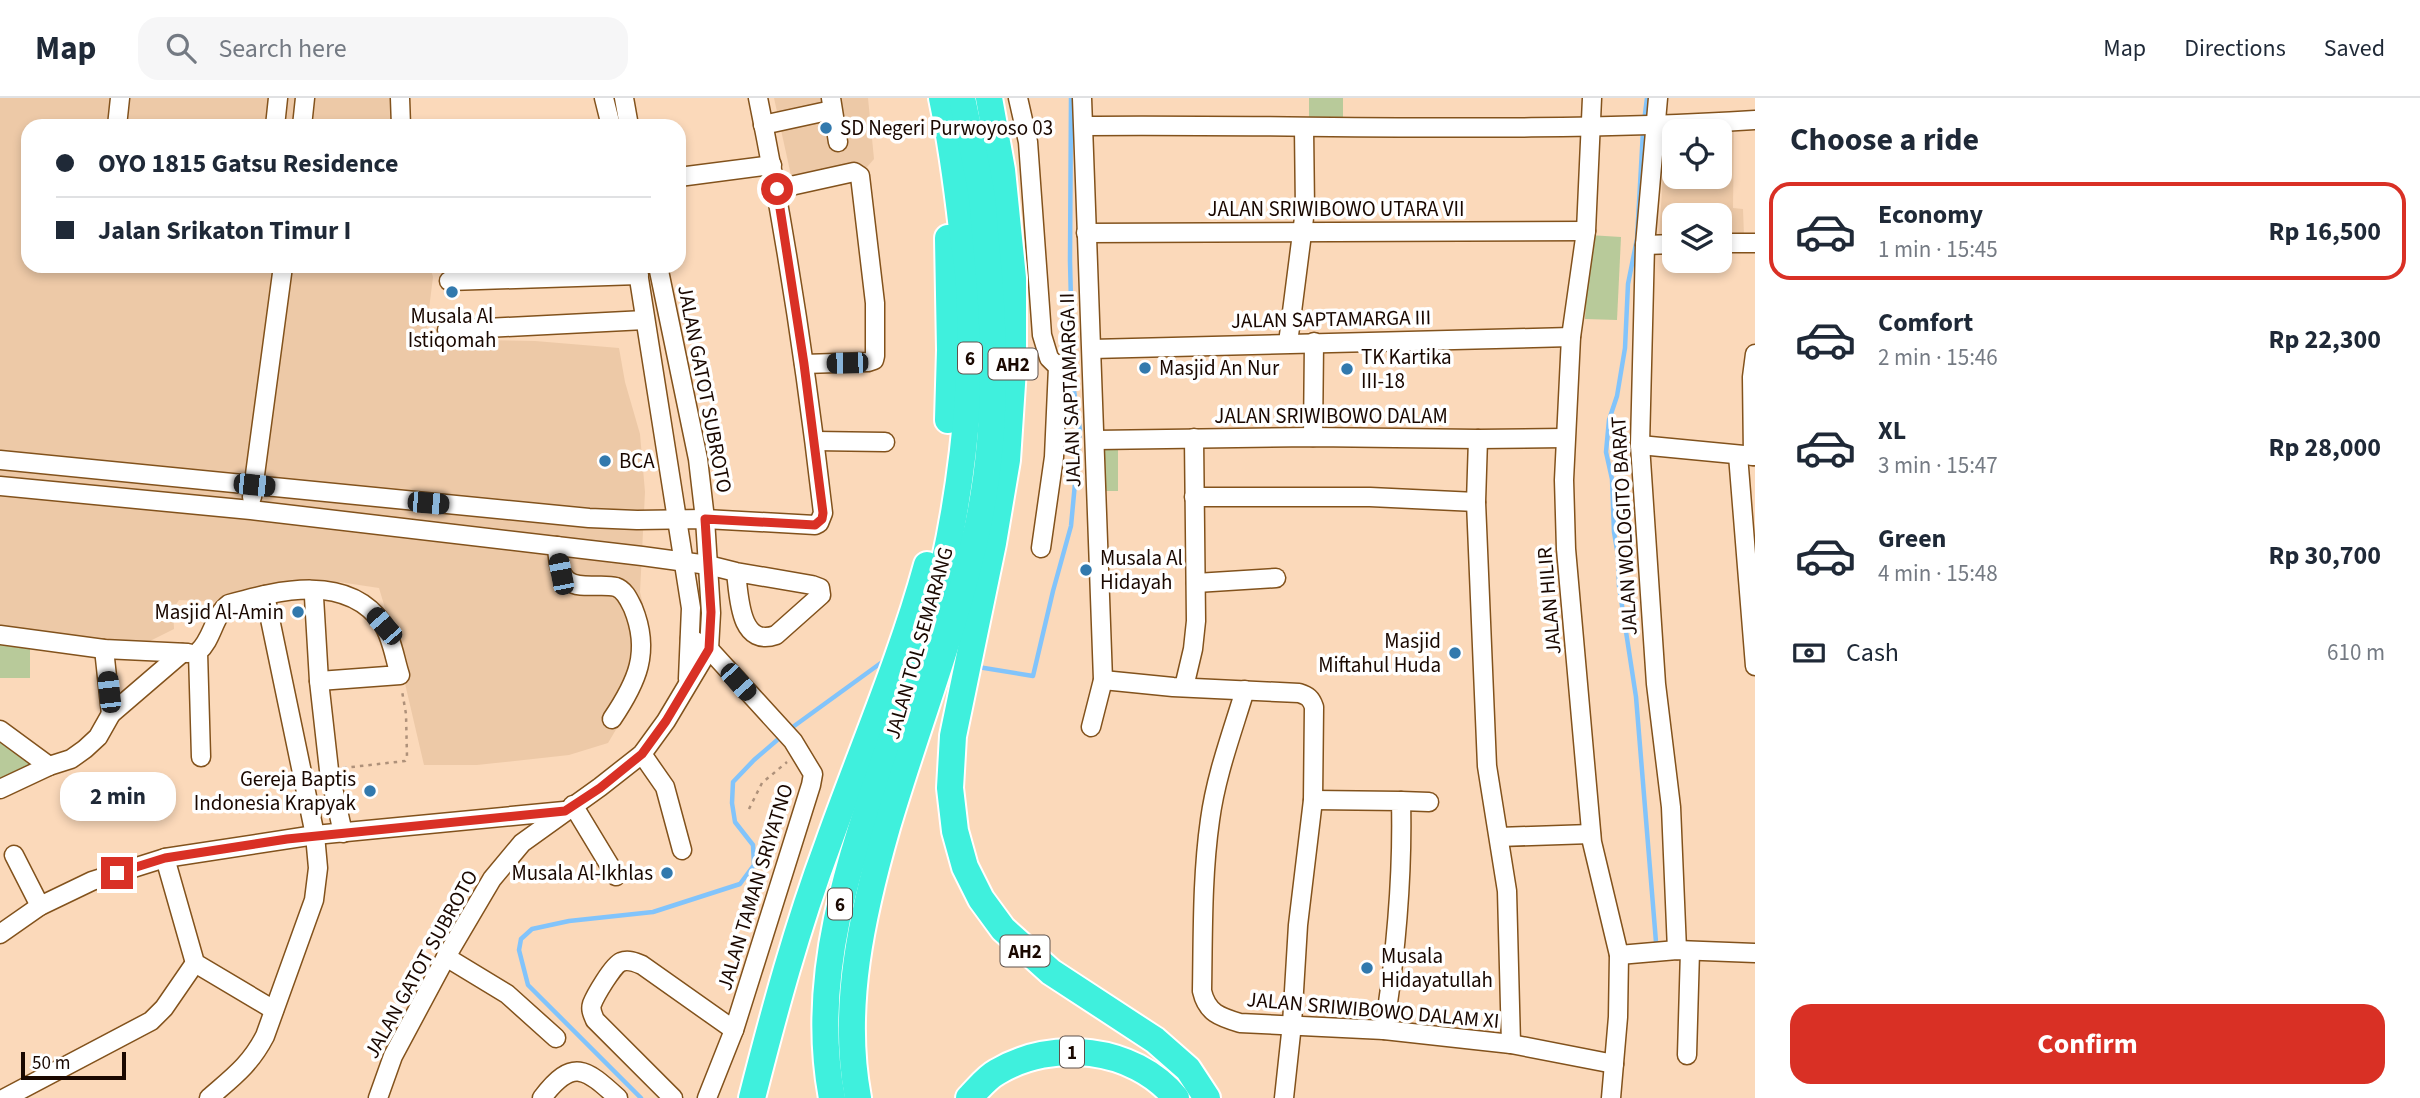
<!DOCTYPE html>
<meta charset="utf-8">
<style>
body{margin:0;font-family:"Source Sans 3",sans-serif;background:#f6f6f7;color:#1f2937;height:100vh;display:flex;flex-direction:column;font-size:26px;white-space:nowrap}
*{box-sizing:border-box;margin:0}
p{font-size:23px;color:#747a83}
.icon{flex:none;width:38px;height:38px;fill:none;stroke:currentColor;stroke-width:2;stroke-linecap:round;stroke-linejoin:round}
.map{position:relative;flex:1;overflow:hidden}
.panel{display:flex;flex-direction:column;background:#fff;width:665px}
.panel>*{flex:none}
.top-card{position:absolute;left:21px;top:21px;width:665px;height:154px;border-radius:21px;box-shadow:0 4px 10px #0003;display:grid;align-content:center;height:154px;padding:0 35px;background:#fff}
.tools{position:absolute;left:1662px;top:21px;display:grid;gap:14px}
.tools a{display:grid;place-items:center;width:70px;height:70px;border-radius:14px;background:#fff;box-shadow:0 4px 10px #0003;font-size:35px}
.scale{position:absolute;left:21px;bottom:18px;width:105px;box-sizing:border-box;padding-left:7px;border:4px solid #1a0800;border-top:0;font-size:19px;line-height:24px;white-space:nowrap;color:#1a0800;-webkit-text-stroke:5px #fff;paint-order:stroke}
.end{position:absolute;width:32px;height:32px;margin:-16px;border:9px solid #d93025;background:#fff;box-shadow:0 0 0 4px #fff}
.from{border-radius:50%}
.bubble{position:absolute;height:49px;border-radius:21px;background:#fff;box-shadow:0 4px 10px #0003;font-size:23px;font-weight:700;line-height:49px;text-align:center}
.car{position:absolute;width:21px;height:42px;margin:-21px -10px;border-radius:9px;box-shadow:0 0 5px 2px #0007;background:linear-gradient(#222 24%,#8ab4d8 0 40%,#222 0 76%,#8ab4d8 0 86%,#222 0)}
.top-card b{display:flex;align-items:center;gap:24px;height:66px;font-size:26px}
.top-card b+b{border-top:2px solid #e0e1e3}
.top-card i{width:18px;height:18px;background:#1f2937}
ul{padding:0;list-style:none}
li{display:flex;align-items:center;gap:21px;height:98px;margin:0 14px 10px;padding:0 21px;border:4px solid transparent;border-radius:21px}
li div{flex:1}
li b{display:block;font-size:26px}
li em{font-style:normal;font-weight:700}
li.current{border-color:#d93025}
li>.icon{width:63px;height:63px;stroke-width:1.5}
h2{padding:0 35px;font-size:32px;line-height:84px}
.pay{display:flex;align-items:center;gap:18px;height:77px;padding:0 35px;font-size:26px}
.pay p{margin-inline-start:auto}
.cta{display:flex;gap:14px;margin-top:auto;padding:14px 35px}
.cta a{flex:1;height:80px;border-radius:21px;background:#d93025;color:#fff;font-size:28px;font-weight:700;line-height:80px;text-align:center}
header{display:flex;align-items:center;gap:42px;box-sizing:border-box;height:98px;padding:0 35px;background:#fff;border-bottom:2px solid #e0e1e3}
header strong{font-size:33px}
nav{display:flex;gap:38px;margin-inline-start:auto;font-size:24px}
.search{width:490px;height:63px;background:#f6f6f7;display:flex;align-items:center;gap:18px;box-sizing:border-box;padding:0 24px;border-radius:21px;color:#747a83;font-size:26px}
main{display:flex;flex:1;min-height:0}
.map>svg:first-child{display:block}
.built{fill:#edc9a7;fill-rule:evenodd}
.green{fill:#b8ca9a}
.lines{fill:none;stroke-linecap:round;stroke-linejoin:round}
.stream{stroke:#82c4fb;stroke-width:4.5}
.minor-casing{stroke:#82521c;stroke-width:21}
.highway-casing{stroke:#fff;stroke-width:30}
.path{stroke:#ae917a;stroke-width:2.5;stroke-dasharray:3.5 5;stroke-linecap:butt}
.minor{stroke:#fff;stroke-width:18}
.highway{stroke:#3ff0dd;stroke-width:26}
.route{stroke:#d93025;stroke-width:9}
.poi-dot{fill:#3279ad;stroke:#fff;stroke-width:2.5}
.labels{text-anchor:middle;stroke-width:7;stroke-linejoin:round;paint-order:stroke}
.shield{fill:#fff;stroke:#5f524c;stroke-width:2}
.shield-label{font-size:19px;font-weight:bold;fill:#1a0800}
.poi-label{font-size:21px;fill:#1a0800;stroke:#fff;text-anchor:start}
.street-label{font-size:21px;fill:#1a0800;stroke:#fff}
</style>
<header>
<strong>Map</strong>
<div class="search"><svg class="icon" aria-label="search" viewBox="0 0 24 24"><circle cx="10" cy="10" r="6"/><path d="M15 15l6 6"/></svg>Search here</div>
<nav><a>Map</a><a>Directions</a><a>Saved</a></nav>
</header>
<main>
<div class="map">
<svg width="1755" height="1000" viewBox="0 0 1755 1000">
<rect width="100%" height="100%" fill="#fbd9ba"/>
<g class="built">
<path d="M0,0H395L398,28H28V168H430L433,179L426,235L477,242L535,243L619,250L625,284L640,336L645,394L640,494L647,524L648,569L630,608L608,645L569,657L477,667H424L396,547L379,490L339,484L238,495L218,504L179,502L173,511L174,531L138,549L0,535Z"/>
<path d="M774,0H868L874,61L867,69L792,82Z"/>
<path d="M1666,28L1734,29L1733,110L1743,111L1744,138L1720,139V117H1675V139L1659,140ZM1675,33H1720V79H1675Z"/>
</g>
<g class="green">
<rect x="1309" y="0" width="34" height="21"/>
<path d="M1589,137L1621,139L1617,222L1585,221Z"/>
<rect x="1102" y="351" width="16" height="42"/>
<rect x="0" y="545" width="30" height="35"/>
<path d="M0,636L40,664L0,684Z"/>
</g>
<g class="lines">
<g class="stream">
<path d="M1644,24L1647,0"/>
<path d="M1643,33L1637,141L1628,186L1625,250L1617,298L1609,322L1606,354L1612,381L1614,434L1618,458L1619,488L1636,599L1656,844"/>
<path d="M978,569L1033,578L1053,493L1071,428L1080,332L1073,286L1070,163L1071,0"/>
<path d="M790,631L885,562"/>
<path d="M641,1000L528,887L519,852L521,841L532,831L569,823L653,814L740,786L754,767L753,747L735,724L732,705L733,684L754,662L783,637"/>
</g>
<defs>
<g id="minor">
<path d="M400,0L401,28"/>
<path d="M604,0L611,28"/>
<path d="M624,0L629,28"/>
<path d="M831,0L838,44"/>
<path d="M1018,0L1028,44L1042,237L1049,260L1058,269L1054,359L1041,450"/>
<path d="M1082,0L1103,582L1091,629"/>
<path d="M1592,0L1586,133L1571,239L1564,382L1566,451L1592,744L1619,857L1618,919L1611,1000"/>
<path d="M1658,0L1645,147L1640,347L1656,586L1671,709L1677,852"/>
<path d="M763,27L832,12"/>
<path d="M117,28L120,0"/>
<path d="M275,28L278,0"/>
<path d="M302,28L305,0"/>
<path d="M1084,28C1307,26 1532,36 1755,22"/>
<path d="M679,79L772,67"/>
<path d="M777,91L854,74L860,78L875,205V258L874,262L868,264L804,266"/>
<path d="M1086,135L1586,133"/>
<path d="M1720,145H1755"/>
<path d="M1645,147L1675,146"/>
<path d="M637,168L691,510L688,581"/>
<path d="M449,183L639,177"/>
<path d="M447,232L645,222"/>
<path d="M1288,245L1305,112L1304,30"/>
<path d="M1092,251L1571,239"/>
<path d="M1313,339L1314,244"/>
<path d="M1478,341L1476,404L1487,668L1507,793L1511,946"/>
<path d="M1096,342L1313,339L1478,341L1565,340"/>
<path d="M815,343L885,344"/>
<path d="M1640,347L1755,358"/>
<path d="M1738,357L1755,568"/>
<path d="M1753,358L1752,279L1755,256"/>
<path d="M0,362L589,420L637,422L705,421L815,427L819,425L823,415C807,276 786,137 758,0"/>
<path d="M0,388L251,412L642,458L708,467L736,474L812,487L820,490L821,497L776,537C739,550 739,497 736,474"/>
<path d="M252,399L283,168"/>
<path d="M1194,399H1370L1476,404"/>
<path d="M557,448C558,460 558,475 568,483C580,492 602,485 616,489C625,492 629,502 633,510C651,554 637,584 612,621"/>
<path d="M1196,485L1276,480"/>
<path d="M314,499L319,583L329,672L343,735"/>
<path d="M0,537L104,551L188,555"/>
<path d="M690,540L709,551L793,643L813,676L811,687L734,932L707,1000"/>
<path d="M104,551L111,616"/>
<path d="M1103,582L1173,589L1299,595C1308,598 1311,600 1314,609L1313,702L1298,827L1292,926L1284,1000"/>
<path d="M1184,589L1193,551L1196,523L1194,340"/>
<path d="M1245,592C1232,635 1216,677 1210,722C1202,778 1203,836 1202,893C1207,915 1220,919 1240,925L1384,932L1511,946L1614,966"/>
<path d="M0,632L49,668"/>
<path d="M642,656L665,689L682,752"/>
<path d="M201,659L198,554C213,541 213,518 229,506C279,492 348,475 383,526C392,540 395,562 400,577L319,583"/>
<path d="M0,691L49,668L71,661L85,651L98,639L111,616L182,555"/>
<path d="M1313,702L1401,703C1403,781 1396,855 1384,932"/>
<path d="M1401,703L1429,704"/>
<path d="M573,707L616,778"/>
<path d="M1499,739L1591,736"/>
<path d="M14,757L40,808"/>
<path d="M165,760L195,865L274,912"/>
<path d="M0,836L40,808L92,783L165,760L315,737L564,713"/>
<path d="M1619,857L1677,852L1755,855"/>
<path d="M446,859L507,896L556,940"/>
<path d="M1687,957L1690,853"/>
<path d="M5,1000L151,923L164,910L195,865"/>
<path d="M209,1000C233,979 250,967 265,938L314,802L318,770L315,737L265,497"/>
<path d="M378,1000L393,958L446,859L492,781L522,745L600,689L642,656L666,623L709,551L711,515L705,421L698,361L658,168"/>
<path d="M542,1000C573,959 586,971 618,1000"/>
<path d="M673,1000L595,922C593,917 590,912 592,906C595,898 613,867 621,864C628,861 635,864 642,867L734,932"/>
</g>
<g id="highway">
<path d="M989,0L1002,72L1013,180V271L1007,362L993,445L953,638L950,690L955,733L965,769L981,801L1003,831L1051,874L1155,942L1188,971L1207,1000"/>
<path d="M948,322L950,252L948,140"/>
<path d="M752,1000C774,914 797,829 828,746C861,653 901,562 927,467"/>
<path d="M832,1000C800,833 889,675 931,518C959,418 975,292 969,188C968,169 965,150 962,131C957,87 951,43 942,0"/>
<path d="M858,1000C841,909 862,816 887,729C916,631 954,535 976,436C997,344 996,239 986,146C984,127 984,107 980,88C975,59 968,29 962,0"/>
<path d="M969,1000C978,991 986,980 997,974C1052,941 1133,948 1176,1000"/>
</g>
</defs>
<use href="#minor" class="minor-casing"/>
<use href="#highway" class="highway-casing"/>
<g class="path">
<path d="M343,670L405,663L407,659L406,616L402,593"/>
<path d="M749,711L762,685L787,664"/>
</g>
<use href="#minor" class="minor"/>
<use href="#highway" class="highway"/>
</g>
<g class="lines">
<path class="route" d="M117,775L165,760L287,741L565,713L600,690L642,656L666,623L709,551L711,514L705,421L815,427L822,421L823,415L804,266L777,91"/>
</g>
<g class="poi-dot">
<circle cx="826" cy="30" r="7"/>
<circle cx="452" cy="194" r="7"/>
<circle cx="1145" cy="270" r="7"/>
<circle cx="1347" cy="271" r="7"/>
<circle cx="605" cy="363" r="7"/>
<circle cx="1086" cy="472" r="7"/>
<circle cx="298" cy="514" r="7"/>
<circle cx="1455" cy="555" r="7"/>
<circle cx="370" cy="693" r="7"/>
<circle cx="667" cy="775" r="7"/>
<circle cx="1367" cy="870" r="7"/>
</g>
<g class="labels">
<g class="shield">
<rect x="958" y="244.5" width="24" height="31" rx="5"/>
<rect x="988.5" y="250.5" width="49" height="31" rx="5"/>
<rect x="828" y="790.5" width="24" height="31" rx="5"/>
<rect x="1000.5" y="837.5" width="49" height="31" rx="5"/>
<rect x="1060" y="938.5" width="24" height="31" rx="5"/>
</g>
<g class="shield-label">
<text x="970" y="267">6</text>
<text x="1013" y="273">AH2</text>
<text x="840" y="813">6</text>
<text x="1025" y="860">AH2</text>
<text x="1072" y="961">1</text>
</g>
<g class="poi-label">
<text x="840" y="37">SD Negeri Purwoyoso 03</text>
<text x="452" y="225" text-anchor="middle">Musala Al<tspan x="452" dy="24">Istiqomah</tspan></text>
<text x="1361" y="266">TK Kartika<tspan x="1361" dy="24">III-18</tspan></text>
<text x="1159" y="277">Masjid An Nur</text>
<text x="619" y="370">BCA</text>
<text x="1100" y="467">Musala Al<tspan x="1100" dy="24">Hidayah</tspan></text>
<text x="284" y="521" text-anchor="end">Masjid Al-Amin</text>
<text x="1441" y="550" text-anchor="end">Masjid<tspan x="1441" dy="24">Miftahul Huda</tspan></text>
<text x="356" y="688" text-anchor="end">Gereja Baptis<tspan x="356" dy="24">Indonesia Krapyak</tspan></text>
<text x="653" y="782" text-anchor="end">Musala Al-Ikhlas</text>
<text x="1381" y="865">Musala<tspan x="1381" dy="24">Hidayatullah</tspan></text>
</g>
<g class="street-label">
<text x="1336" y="118">JALAN SRIWIBOWO UTARA VII</text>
<text transform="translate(1331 221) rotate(-1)" y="7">JALAN SAPTAMARGA III</text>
<text transform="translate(705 291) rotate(79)" y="7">JALAN GATOT SUBROTO</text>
<text transform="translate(1070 292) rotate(-92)" y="7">JALAN SAPTAMARGA II</text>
<text x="1331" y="325">JALAN SRIWIBOWO DALAM</text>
<text transform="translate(1624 428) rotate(-93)" y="7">JALAN WOLOGITO BARAT</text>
<text transform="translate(1549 503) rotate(-95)" y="7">JALAN HILIR</text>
<text transform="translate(919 545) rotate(-74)" y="7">JALAN TOL SEMARANG</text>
<text transform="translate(755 789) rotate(-73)" y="7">JALAN TAMAN SRIYATNO</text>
<text transform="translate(421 866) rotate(-61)" y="7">JALAN GATOT SUBROTO</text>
<text transform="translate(1373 912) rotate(5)" y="7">JALAN SRIWIBOWO DALAM XI</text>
</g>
</g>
</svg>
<div class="tools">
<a><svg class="icon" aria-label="locate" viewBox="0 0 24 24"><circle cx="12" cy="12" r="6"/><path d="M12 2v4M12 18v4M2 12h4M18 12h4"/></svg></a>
<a><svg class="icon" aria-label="layers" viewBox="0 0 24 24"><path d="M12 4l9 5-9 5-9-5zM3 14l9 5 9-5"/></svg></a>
</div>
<div class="scale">50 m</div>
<i class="end from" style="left:777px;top:91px"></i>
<i class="end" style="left:117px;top:775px"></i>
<div class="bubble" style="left:60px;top:674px;width:116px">2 min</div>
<i class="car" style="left:847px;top:265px;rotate:269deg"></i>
<i class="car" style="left:254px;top:387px;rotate:96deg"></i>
<i class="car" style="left:428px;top:405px;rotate:95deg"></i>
<i class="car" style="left:561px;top:476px;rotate:349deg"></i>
<i class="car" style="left:384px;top:528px;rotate:319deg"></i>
<i class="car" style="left:738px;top:584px;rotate:138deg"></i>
<i class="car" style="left:109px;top:594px;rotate:354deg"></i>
<div class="top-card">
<b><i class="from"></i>OYO 1815 Gatsu Residence</b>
<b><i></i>Jalan Srikaton Timur I</b>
</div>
</div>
<section class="panel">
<h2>Choose a ride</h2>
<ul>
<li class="current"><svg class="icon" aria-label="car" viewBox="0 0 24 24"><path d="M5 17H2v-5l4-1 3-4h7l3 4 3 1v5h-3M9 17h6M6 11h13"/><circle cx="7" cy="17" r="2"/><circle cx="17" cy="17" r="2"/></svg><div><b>Economy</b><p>1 min · 15:45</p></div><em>Rp 16,500</em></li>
<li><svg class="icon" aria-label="car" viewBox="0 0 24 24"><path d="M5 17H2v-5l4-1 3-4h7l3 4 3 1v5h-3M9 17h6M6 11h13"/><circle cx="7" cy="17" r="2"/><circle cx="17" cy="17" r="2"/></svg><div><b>Comfort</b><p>2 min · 15:46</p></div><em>Rp 22,300</em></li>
<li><svg class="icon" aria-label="car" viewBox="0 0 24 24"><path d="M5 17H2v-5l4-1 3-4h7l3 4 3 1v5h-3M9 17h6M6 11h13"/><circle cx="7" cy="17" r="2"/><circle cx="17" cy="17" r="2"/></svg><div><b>XL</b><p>3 min · 15:47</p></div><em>Rp 28,000</em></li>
<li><svg class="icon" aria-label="car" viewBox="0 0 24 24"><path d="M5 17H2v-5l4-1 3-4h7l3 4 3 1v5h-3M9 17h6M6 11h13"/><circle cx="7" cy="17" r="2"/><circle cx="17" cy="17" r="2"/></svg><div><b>Green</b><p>4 min · 15:48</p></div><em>Rp 30,700</em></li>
</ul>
<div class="pay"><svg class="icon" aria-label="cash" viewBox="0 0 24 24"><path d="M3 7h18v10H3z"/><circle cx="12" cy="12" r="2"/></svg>Cash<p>610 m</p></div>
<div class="cta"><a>Confirm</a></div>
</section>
</main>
